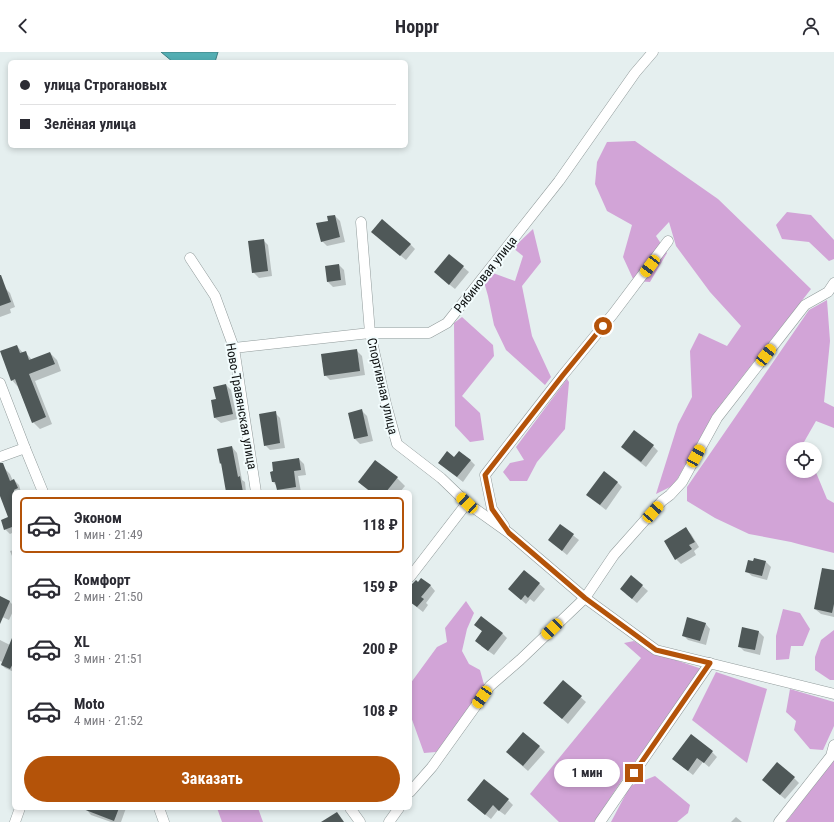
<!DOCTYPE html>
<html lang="ru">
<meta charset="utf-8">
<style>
body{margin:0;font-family:"Roboto Condensed",sans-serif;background:#f7f7f7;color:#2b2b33;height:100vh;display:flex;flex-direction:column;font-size:15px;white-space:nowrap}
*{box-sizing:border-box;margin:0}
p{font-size:13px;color:#7c7c81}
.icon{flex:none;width:22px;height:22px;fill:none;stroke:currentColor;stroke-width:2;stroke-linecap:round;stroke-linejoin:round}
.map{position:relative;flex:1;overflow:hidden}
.panel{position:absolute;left:12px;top:438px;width:400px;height:320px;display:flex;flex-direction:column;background:#fff;border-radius:6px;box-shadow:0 2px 6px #0003}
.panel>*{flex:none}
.top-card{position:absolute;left:8px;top:8px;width:400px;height:88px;border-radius:6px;box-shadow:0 2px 6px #0003;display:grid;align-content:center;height:88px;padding:0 12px;background:#fff}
.tools{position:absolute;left:786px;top:390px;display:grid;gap:8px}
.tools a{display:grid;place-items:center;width:36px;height:36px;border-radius:50%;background:#fff;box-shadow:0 2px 6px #0003;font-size:20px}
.end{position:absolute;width:18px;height:18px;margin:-9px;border:5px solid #b45309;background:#fff;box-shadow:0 0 0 2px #fff}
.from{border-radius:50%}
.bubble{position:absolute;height:28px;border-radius:14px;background:#fff;box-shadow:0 2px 6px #0003;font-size:13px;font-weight:700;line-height:28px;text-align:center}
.car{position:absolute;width:12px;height:24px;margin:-12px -6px;border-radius:5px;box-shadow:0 0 3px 1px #0007;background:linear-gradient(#f5c518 24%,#345 0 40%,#f5c518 0 76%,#345 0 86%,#f5c518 0)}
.top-card b{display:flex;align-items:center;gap:14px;height:38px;font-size:15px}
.top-card b+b{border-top:1px solid #e1e1e2}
.top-card i{width:10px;height:10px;background:#2b2b33}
ul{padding:7px 0 0;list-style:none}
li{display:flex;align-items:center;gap:12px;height:56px;margin:0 8px 6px;padding:0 4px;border:2px solid transparent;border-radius:6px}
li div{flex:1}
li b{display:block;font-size:15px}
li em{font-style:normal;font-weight:700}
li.on{border-color:#b45309}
li>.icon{width:36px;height:36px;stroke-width:1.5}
.cta{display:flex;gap:8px;margin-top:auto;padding:8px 12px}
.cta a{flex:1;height:46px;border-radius:24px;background:#b45309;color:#fff;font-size:16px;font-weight:700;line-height:46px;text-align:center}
header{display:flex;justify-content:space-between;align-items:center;height:52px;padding:0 12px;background:#fff;font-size:18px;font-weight:700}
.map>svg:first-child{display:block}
.forest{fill:#d2a4d7}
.water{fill:#53aeb3;stroke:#3e7f82}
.shadow{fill:#0003}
.building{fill:#4f5858}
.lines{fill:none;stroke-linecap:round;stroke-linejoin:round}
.minor-casing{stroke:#919b9b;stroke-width:11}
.minor{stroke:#fff;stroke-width:10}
.route{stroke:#b45309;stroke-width:5}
.labels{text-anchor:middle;stroke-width:4;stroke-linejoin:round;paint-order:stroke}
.street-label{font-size:13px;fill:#0e1111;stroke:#f2fcfd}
</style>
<header><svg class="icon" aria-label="back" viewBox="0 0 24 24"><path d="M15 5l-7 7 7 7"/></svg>Hoppr<svg class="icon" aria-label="person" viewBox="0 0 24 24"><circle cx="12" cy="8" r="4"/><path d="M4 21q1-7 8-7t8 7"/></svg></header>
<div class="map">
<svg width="834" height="770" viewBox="0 0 834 770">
<rect width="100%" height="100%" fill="#e5efef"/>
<g class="forest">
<path d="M635,89L718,147L811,237L714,361L674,433L656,442L678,372L692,345L690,299L699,281L727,294L741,274L710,240L676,194L669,170L656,184L667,201L650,230L634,229L623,205L632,173L607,159L595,132L597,110L607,90Z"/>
<path d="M787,160L811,163L834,188V207L829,209L809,190L782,187L776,173Z"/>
<path d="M533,177L541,210L522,234L532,284L551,325L545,333L506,298L494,273L488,244L484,230L493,221L515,229L523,204L513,196Z"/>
<path d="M827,248L830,289L824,350L834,355V376L816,369L804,390L806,397H793V419H815V418L827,447L834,451V501L802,493L791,490L749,482L715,466L687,449V435L809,258Z"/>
<path d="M462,265L493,293L494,304L462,344L480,361L484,388L470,390L455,374L454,271Z"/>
<path d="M567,327L569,330L565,377L537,410L527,429H510L503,420L510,411L524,408L516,395Z"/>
<path d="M466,549L474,561L467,577L462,599L469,612L480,618L485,636L436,700L424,701L410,662V632L437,595L447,590L445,576Z"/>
<path d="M783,557L800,561L810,577L803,594H791L789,607L776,608V584Z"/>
<path d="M834,578V628H830L815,618V605L821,588Z"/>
<path d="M634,589L649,599L702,617L624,725L594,770H559L530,742L564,700L641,606L624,591Z"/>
<path d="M716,620L767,637L747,711L692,668Z"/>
<path d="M790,637L834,650V674L823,698L810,697L794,678L796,669L786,660Z"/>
<path d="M834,708V770H786L829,714Z"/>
<path d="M655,724L690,753L688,761L677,770H611L630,734Z"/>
<path d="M217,756H258L263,770H222Z"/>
</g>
<path class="water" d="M161,0H218L215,10H173Z"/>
<g class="shadow">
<path d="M335,164L340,169L345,190L327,194L322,189L329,169Z"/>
<path d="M378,185L410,192L415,197L406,208Z"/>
<path d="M263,188L268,193L272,224L259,226L253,220Z"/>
<path d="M449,203L469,220L455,237L440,225Z"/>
<path d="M339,213L344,218L346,233L333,235L328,230Z"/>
<path d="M0,233L5,236L10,241L15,255L10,257L11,261L0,265Z"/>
<path d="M17,294L23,301L25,300L32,308L50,301L57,308L61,319L35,329L52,372L40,377L33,370L18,335L12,328Z"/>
<path d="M357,299L362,304L365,323L330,328L325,323Z"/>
<path d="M226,333L231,338L237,367L221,371L215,366L217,348Z"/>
<path d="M361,358L367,364L373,389L360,392L355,387L349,361Z"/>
<path d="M275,361L280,366L285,396L270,398L265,393Z"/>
<path d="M653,394L658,399L646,415L627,400L622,395Z"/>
<path d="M232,395L237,401L242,428L245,430L246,440H227L222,413L221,411Z"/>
<path d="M299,407L304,412L306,423L298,424L301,440H280L278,437L277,434L273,430Z"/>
<path d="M470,408L475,413L463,430L445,416Z"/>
<path d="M5,417L10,422L13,429L14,428L19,433L21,440H14V480L10,482L5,477L10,466L0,442V419Z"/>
<path d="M397,426L405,434L400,440H370L359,430Z"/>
<path d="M617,430L622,435L606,458L593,448L588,443Z"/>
<path d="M560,473L579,488L567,503L549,488Z"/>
<path d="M685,476L691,482L699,495L694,499L696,503L681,512L676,507Z"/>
<path d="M14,498V509L10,499Z"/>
<path d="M766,510L771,515L767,528L752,524L746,519Z"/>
<path d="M525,519L545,537L534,550L530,547L526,552L515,542Z"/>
<path d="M834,519V565L821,562L815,557Z"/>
<path d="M632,525L648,539L637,551L626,542Z"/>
<path d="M419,531L430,533L435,539L426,551L428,553L423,560L410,550V536Z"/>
<path d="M0,545L10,550L14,554V557L9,568L0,564Z"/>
<path d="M705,571L710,577L706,593L688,588L683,583Z"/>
<path d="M475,573L502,581L507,586L494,603L481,594L483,580Z"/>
<path d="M743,576L759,580L764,585L760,603L744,599L739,594Z"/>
<path d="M14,587V620L5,616L1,612L2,610L0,609V588L10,593Z"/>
<path d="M563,630L586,650L568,672L550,656Z"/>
<path d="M524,681L545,700L528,719L512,705Z"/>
<path d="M712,700L717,705L709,715L703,710L693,723L679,712L674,707Z"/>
<path d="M794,726L799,731L785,747L768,733Z"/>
<path d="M508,748L513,753L505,763L498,758L491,767L473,753Z"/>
<path d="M86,756H126L121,770H111L91,763L86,757Z"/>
<path d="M736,765L742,770H731Z"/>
</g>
<g class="building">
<path d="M335,163L340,185L321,190L316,171L328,169L327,164Z"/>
<path d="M382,167L411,192L400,204L371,180Z"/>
<path d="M264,187L268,219L252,221L248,189Z"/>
<path d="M449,202L464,214L449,233L434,220Z"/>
<path d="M339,212L341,228L327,230L325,214Z"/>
<path d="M0,223H1L11,250L0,254Z"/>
<path d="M17,293L20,301L26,299L29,308L50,300L55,312L29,322L46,365L32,371L15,327L11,329L0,299Z"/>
<path d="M357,297L360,319L324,324L321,302Z"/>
<path d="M226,332L233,362L214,366L211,348L216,347L213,335Z"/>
<path d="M362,357L368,384L354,387L348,361Z"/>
<path d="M276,359L280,391L264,394L259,362Z"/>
<path d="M634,378L654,393L641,410L621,395Z"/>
<path d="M232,394L238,425L240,424L243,440H226L221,411L220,412L217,397Z"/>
<path d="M447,399L454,405L459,399L471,408L457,425L438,411Z"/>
<path d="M299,406L301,418L294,419L296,435L277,438L275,430H272L270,420L273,419L272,410Z"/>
<path d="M375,408L398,425L386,440H371L358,430Z"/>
<path d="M0,411H3L10,429L14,427L18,436L14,438V478L12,475L4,478L1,468L8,465L0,444Z"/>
<path d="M604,419L618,430L600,453L586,443Z"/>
<path d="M560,472L574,482L562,499L548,488Z"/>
<path d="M686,475L695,490L689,493L692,497L675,508L664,489Z"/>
<path d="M754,506L766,509L762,524L745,520L748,508L753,509Z"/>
<path d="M822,516L834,518V552L832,561L814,557Z"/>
<path d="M524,518L540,531L528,546L525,543L521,548L508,537Z"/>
<path d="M631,523L643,533L632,547L620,537Z"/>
<path d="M421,526L431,533L421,545L424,547L417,555L410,550V534L416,528L418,530Z"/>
<path d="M0,544L10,549L0,572Z"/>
<path d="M481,564L503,581L488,599L475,589L482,579L474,573Z"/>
<path d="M687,565L706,571L700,589L682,584Z"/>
<path d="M742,575L759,579L755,598L738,595Z"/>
<path d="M14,581V610L10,617L1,613Z"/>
<path d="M563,628L582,644L562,667L543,651Z"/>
<path d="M523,680L540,694L523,714L506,700Z"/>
<path d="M691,682L713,699L704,711L697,706L688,719L672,707Z"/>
<path d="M777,710L795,725L780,743L762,728Z"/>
<path d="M484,727L509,747L499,759L493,753L485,763L467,748Z"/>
<path d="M83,756H119L114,769L83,757Z"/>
<path d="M337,760L344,770H321Z"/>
</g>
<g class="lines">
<defs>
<g id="minor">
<path d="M361,170L370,281L386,352L397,392L441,426L467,451L509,481L585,546L656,598L834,642"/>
<path d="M190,206L215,244L234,296L256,440"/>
<path d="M234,296L370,281H429L447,271L559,129L635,21L653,0"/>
<path d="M0,331L25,396L43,440"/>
<path d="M0,405L25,396"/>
<path d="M504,474L492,457L485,423L563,323L613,262L668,189"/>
<path d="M410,525L467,451"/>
<path d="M410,740L432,715L490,634L520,608L585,546L614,503L662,449L670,443L682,430L717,366L805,253L828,240L834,231"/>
<path d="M159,756L164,770"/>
<path d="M350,756L360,770"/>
<path d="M15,770L20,756"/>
<path d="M389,770L399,756"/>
<path d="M600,770L710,611"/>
<path d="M779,770L831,704L834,693"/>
</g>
</defs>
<use href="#minor" class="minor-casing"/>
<use href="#minor" class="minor"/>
</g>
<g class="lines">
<path class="route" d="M603,274L563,323L485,423L492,457L509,481L585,546L656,598L710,611L634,721"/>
</g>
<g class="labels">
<g class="street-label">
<text transform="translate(485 222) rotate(-52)" y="5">Рябиновая улица</text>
<text transform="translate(383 334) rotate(77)" y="5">Спортивная улица</text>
<text transform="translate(242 354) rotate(80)" y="5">Ново-Травянская улица</text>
</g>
</g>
</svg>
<div class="tools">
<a><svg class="icon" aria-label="locate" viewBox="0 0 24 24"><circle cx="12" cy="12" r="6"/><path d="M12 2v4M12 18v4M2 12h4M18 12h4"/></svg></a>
</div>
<i class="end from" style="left:603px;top:274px"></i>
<i class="end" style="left:634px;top:721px"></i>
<div class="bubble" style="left:554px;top:707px;width:66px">1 мин</div>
<i class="car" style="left:650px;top:214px;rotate:217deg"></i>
<i class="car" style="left:766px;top:303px;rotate:38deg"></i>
<i class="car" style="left:696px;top:404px;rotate:29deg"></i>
<i class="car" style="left:467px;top:451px;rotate:313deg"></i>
<i class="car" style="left:653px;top:460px;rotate:42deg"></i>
<i class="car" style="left:552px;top:577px;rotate:226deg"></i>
<i class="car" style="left:482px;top:645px;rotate:215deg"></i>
<div class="top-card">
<b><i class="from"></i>улица Строгановых</b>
<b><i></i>Зелёная улица</b>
</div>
<section class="panel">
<ul>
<li class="on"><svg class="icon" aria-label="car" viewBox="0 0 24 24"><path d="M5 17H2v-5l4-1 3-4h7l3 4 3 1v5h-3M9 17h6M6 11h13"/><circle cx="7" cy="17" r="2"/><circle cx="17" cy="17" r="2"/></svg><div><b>Эконом</b><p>1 мин · 21:49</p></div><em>118 ₽</em></li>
<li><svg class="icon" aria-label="car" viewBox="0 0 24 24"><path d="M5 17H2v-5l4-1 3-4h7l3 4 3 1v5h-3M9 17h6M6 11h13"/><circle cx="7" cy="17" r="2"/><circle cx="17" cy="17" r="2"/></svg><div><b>Комфорт</b><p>2 мин · 21:50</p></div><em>159 ₽</em></li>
<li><svg class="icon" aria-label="car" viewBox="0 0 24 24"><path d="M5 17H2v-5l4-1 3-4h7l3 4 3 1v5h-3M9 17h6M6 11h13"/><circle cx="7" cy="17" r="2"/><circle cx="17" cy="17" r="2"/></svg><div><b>XL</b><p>3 мин · 21:51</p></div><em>200 ₽</em></li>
<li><svg class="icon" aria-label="car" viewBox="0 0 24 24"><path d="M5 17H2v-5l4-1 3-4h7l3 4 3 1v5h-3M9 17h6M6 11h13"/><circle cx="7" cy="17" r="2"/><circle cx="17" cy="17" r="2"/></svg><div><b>Moto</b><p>4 мин · 21:52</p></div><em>108 ₽</em></li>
</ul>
<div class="cta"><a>Заказать</a></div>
</section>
</div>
